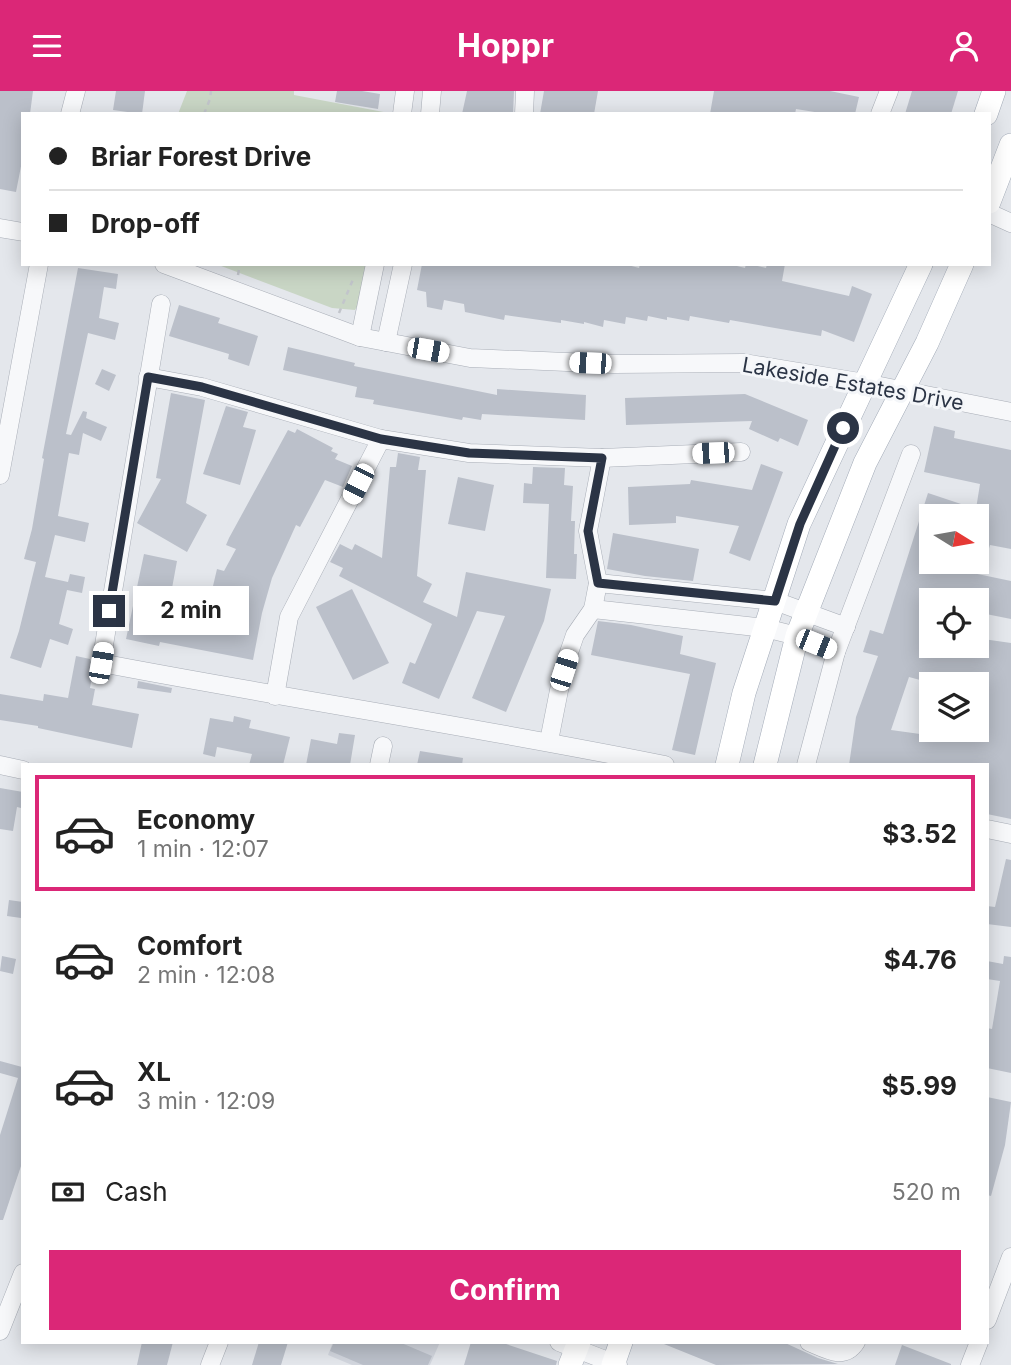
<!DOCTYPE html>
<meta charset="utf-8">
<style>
body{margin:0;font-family:Inter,sans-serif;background:#f6f6f6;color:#222;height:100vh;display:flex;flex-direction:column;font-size:26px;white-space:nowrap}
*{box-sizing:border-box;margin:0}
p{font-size:23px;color:#767676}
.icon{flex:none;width:38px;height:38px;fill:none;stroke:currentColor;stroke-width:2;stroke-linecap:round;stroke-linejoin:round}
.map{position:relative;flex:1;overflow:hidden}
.details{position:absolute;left:21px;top:672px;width:968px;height:581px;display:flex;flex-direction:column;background:#fff;border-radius:0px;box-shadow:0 4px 18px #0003}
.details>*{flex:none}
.hud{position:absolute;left:21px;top:21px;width:970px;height:154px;border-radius:0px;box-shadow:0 4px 18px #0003;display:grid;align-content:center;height:154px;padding:0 28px;background:#fff}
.needle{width:46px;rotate:101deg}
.controls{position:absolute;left:919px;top:413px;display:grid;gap:14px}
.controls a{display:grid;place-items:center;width:70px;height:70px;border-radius:0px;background:#fff;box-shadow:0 4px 18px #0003;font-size:35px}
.end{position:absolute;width:32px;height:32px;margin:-16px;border:9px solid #2b3445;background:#fff;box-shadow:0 0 0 4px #fff}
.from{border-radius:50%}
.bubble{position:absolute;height:49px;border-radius:0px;background:#fff;box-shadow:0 4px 18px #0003;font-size:23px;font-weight:700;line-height:49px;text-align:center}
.car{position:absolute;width:21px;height:42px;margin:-21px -10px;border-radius:9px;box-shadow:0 0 5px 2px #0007;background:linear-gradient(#fff 24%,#345 0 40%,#fff 0 76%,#345 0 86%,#fff 0)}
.hud b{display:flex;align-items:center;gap:24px;height:66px;font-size:26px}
.hud b+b{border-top:2px solid #e0e0e0}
.hud i{width:18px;height:18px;background:#222}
ul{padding:12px 0 0;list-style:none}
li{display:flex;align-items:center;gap:21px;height:116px;margin:0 14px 10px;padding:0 14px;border:4px solid transparent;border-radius:0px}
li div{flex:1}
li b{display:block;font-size:26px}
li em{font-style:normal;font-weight:700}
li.selected{border-color:#db2777}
li>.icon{width:63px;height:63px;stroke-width:1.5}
.pay{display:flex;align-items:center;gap:18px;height:77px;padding:0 28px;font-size:26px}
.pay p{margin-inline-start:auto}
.cta{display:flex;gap:14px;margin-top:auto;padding:14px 28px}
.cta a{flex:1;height:80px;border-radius:0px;background:#db2777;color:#fff;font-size:28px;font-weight:700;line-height:80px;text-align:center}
header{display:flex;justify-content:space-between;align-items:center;height:91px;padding:0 28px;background:#db2777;color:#fff;font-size:32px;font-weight:700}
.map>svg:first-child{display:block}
.built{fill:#d2d6de}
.green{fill:#c9d6c5}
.building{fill:#bbc0ca;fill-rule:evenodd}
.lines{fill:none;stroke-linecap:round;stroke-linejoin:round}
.minor-casing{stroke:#a9aeb7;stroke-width:19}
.major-casing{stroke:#a3abb8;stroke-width:24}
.path{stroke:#c2c5cb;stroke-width:2.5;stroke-dasharray:5 5;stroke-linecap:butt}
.minor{stroke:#f7f8fa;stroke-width:18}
.major{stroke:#fff;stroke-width:23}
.route{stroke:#2b3445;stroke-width:9}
.labels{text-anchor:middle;stroke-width:6;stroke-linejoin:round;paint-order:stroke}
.street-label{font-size:21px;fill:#2b3445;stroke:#f4f6f9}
</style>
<header><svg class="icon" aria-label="menu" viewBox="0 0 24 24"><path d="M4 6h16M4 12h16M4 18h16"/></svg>Hoppr<svg class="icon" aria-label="person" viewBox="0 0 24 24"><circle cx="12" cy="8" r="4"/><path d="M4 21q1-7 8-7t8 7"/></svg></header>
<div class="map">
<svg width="1011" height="1274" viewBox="0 0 1011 1274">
<rect width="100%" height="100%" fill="#e4e7ec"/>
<path class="built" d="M333,1251H440L430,1274H352L328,1264Z"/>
<g class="green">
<path d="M187,0H294V4L394,23H178Z"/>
<path d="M216,173H371L365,203L355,219L332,217Z"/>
</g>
<g class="building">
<path d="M0,0H33L30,23H23V65L16,101L0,98Z"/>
<path d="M116,0H145L142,23L113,19Z"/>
<path d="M337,0H362L380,3L378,18L335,11Z"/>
<path d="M467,0H514L513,23H462Z"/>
<path d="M544,0H598L594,23H540Z"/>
<path d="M714,0H830L859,6L855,23H827L796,18L795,23H710Z"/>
<path d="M912,0H958L951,23H905Z"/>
<path d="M422,173H624L639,177L640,173H729L745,177L746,173H749L766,177L767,173H785L782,190L849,205L852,195L872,203L854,251L822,239L821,245L730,229L729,232L690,225L689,230L667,226V229L648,225L647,230L626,226L625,233L604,229L603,236L584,231V233L561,229V232L505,224L504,229L465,221L464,213L444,209L442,219L427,216L426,201L417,199Z"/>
<path d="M78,177L118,183L116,198L104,196L99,227L119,232L115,249L88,242L66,343L71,344L83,320L87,321L86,327L107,336L101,350L83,342L79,364L69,362L58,425L89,432L85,451L55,444L45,486L68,491L70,483L85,486L82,502L67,499L59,533L73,538L68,554L50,548L41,577L10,567L19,540L36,471L24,468L32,438L44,368L42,367Z"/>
<path d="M179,214L220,227L218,232L258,245L249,275L228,268L229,263L169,245Z"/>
<path d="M288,256L355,272L354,275L497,304V298L586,304L585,329L482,323L481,329L463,326L462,329L373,313L374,309L355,306L357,296L283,279Z"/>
<path d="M102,278L116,284L109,300L95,293Z"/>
<path d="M171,302L205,309L186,412L207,424L187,461L137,432L161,388L156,387Z"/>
<path d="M745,303L808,329L798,355L780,347L778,351L749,338L752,330L626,334L625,307Z"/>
<path d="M226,315L248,321L243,336L256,339L240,394L203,383Z"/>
<path d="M934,335L955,340L954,347L1011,359V458L990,454L988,461L976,459V425H931V471H946L944,476L1011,490V528L976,521V509H931V517L919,555H976V547L1011,552V728L987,723V674H849L856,626L878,565L863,561L870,539L883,543L928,402L976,418L980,393L924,381ZM909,586L935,593H976V645L943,640L942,646L891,639Z"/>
<path d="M297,338L333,357L331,360L338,363L335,368L352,375L343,396L325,389L300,436L296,434L272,487L262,522L253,569L160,551L159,555L126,548L144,463L177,470L168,519L206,525L217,478L224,480L236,458L226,454L229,447L288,339L295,342Z"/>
<path d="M398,362L420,366L418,379H426L417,485L432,493L423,511L457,526L466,481L551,498L544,530L506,621L472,607L505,525L477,520L439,608L402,592L410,571L415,573L432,533L339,485L343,477L330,471L340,453L352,459L355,453L382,467L390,376H396Z"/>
<path d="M761,373L783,381L750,470L729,462L739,435L676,425V432L629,434L628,396L690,393L691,389L752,399Z"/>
<path d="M533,376L565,377L564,394L573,395L571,430H575L574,463H577L576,488L546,487L549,413L523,412L524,392L532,393Z"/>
<path d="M458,386L494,394L485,440L448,433Z"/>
<path d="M613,442L699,458L693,490L645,485L607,478Z"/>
<path d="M352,498L389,572L353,589L316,516Z"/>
<path d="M598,530L631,534L683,545L680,563L716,572L695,664L672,659L690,583L591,564Z"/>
<path d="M76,565L90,568L93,580L90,597L95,598L92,614L139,623L132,657L38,637V635L0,629V603L43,610L44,603L68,607Z"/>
<path d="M138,590L172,597L171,602L137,597Z"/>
<path d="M234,625L251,629L249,637L290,646L283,674H249L252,663L217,656L215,666L203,663L210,627L233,631Z"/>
<path d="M339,642L355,644L350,674H306L311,648L337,653Z"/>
<path d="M420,660L463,667L462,674H417Z"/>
<path d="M0,697L23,701L21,717L17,716L13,740L0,738Z"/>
<path d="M1006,768L1011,769V836L987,833V815L995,816Z"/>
<path d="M9,809L23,811L21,827L7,825Z"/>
<path d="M2,865L16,868L13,883L0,880Z"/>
<path d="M1004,865L1011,866V982L987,977V937L992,938L1000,890L987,888V870L1003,873Z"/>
<path d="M0,970L22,976L21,980H23V1069L3,1129H0V1044L18,987L0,982Z"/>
<path d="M987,1006L1011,1011L1005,1054L991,1105L987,1104Z"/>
<path d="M142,1251H173L167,1274H137Z"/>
<path d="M259,1251H288L281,1274H252Z"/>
<path d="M334,1251H399L432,1265L428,1274H363L330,1260Z"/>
<path d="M471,1251H500L557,1270L556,1274H464Z"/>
<path d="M659,1251H783L818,1267L838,1273L716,1274Z"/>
<path d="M902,1254L951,1273V1274H895Z"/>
</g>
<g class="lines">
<defs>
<g id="minor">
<path d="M70,23L76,0"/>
<path d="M402,23L405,0"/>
<path d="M430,23L432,0"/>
<path d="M524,23L525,0"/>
<path d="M880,23L889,0"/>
<path d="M989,122L1011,132"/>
<path d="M0,137L23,141"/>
<path d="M164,173L360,246L470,267L614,273L744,272L865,292L1011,321"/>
<path d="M161,213L101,572C289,608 478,636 665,674"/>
<path d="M360,246L375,173"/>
<path d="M386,251L403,173"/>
<path d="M148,286L202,296L381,348L469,362L602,367L741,361"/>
<path d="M0,384L39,173"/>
<path d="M598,492L775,510L846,536"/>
<path d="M593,518L765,537L797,545L836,561"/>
<path d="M275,605L289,526L381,348"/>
<path d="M549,650L563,579L575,544L593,518L598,492L588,440L602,367"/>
<path d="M0,674L23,679"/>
<path d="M379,674L383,655"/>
<path d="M806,674L836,561L911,363"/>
<path d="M987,738L1011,743"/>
<path d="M987,1229L1011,1166"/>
<path d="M0,1240L23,1182"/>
<path d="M559,1251L618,1274"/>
<path d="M809,1251C826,1258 844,1270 856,1251"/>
<path d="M210,1274L219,1251"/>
<path d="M970,1274L979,1251"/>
</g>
<g id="major">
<path d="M986,23L994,0"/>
<path d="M989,111L1011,54"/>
<path d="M727,674L744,602L799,433L921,173"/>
<path d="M765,674L797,545L865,372L927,252L962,173"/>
<path d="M570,1274L579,1251"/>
<path d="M613,1274L621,1251"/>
</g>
</defs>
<use href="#minor" class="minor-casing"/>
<use href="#major" class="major-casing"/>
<g class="path">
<path d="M204,23L210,8L211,0"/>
<path d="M238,184L240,173"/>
<path d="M339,222L354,186"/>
</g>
<use href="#minor" class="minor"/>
<use href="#major" class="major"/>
</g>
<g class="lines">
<path class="route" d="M109,520L148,286L202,296L381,348L469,362L602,367L588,440L598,492L775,510L800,433L843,337"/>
</g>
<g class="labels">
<g class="street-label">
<text transform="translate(853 293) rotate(10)" y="7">Lakeside Estates Drive</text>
</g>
</g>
</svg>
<div class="controls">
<a><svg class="needle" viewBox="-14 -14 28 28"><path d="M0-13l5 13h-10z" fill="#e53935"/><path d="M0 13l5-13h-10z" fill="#767676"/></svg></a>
<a><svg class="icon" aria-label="locate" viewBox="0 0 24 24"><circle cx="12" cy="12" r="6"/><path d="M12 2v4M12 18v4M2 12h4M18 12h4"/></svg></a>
<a><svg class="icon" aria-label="layers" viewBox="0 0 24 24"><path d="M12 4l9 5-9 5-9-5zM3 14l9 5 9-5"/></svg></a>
</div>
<i class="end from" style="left:843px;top:337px"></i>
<i class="end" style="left:109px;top:520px"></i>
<div class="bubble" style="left:133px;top:495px;width:116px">2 min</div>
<i class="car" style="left:428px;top:259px;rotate:100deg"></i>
<i class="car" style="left:590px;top:272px;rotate:272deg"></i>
<i class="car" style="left:713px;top:362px;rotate:268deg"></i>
<i class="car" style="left:358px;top:393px;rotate:207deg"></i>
<i class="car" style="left:816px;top:553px;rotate:112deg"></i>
<i class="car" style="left:101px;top:572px;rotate:10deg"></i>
<i class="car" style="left:564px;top:579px;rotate:18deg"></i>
<div class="hud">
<b><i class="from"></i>Briar Forest Drive</b>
<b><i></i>Drop-off</b>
</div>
<section class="details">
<ul>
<li class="selected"><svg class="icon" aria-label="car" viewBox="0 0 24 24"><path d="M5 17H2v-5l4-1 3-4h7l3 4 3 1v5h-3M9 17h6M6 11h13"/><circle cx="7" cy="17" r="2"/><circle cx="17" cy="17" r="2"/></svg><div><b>Economy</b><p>1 min · 12:07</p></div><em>$3.52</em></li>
<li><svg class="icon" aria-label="car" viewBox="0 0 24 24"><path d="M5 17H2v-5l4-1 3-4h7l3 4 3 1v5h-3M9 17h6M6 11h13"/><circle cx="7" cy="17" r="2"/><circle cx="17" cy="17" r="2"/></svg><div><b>Comfort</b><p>2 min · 12:08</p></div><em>$4.76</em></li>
<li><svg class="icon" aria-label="car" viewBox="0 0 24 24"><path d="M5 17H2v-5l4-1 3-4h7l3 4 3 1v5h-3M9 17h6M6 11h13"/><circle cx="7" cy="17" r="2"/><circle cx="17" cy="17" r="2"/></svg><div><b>XL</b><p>3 min · 12:09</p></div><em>$5.99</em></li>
</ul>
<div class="pay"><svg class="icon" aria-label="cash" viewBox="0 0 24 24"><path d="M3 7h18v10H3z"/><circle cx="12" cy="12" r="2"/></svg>Cash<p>520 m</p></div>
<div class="cta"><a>Confirm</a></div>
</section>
</div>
